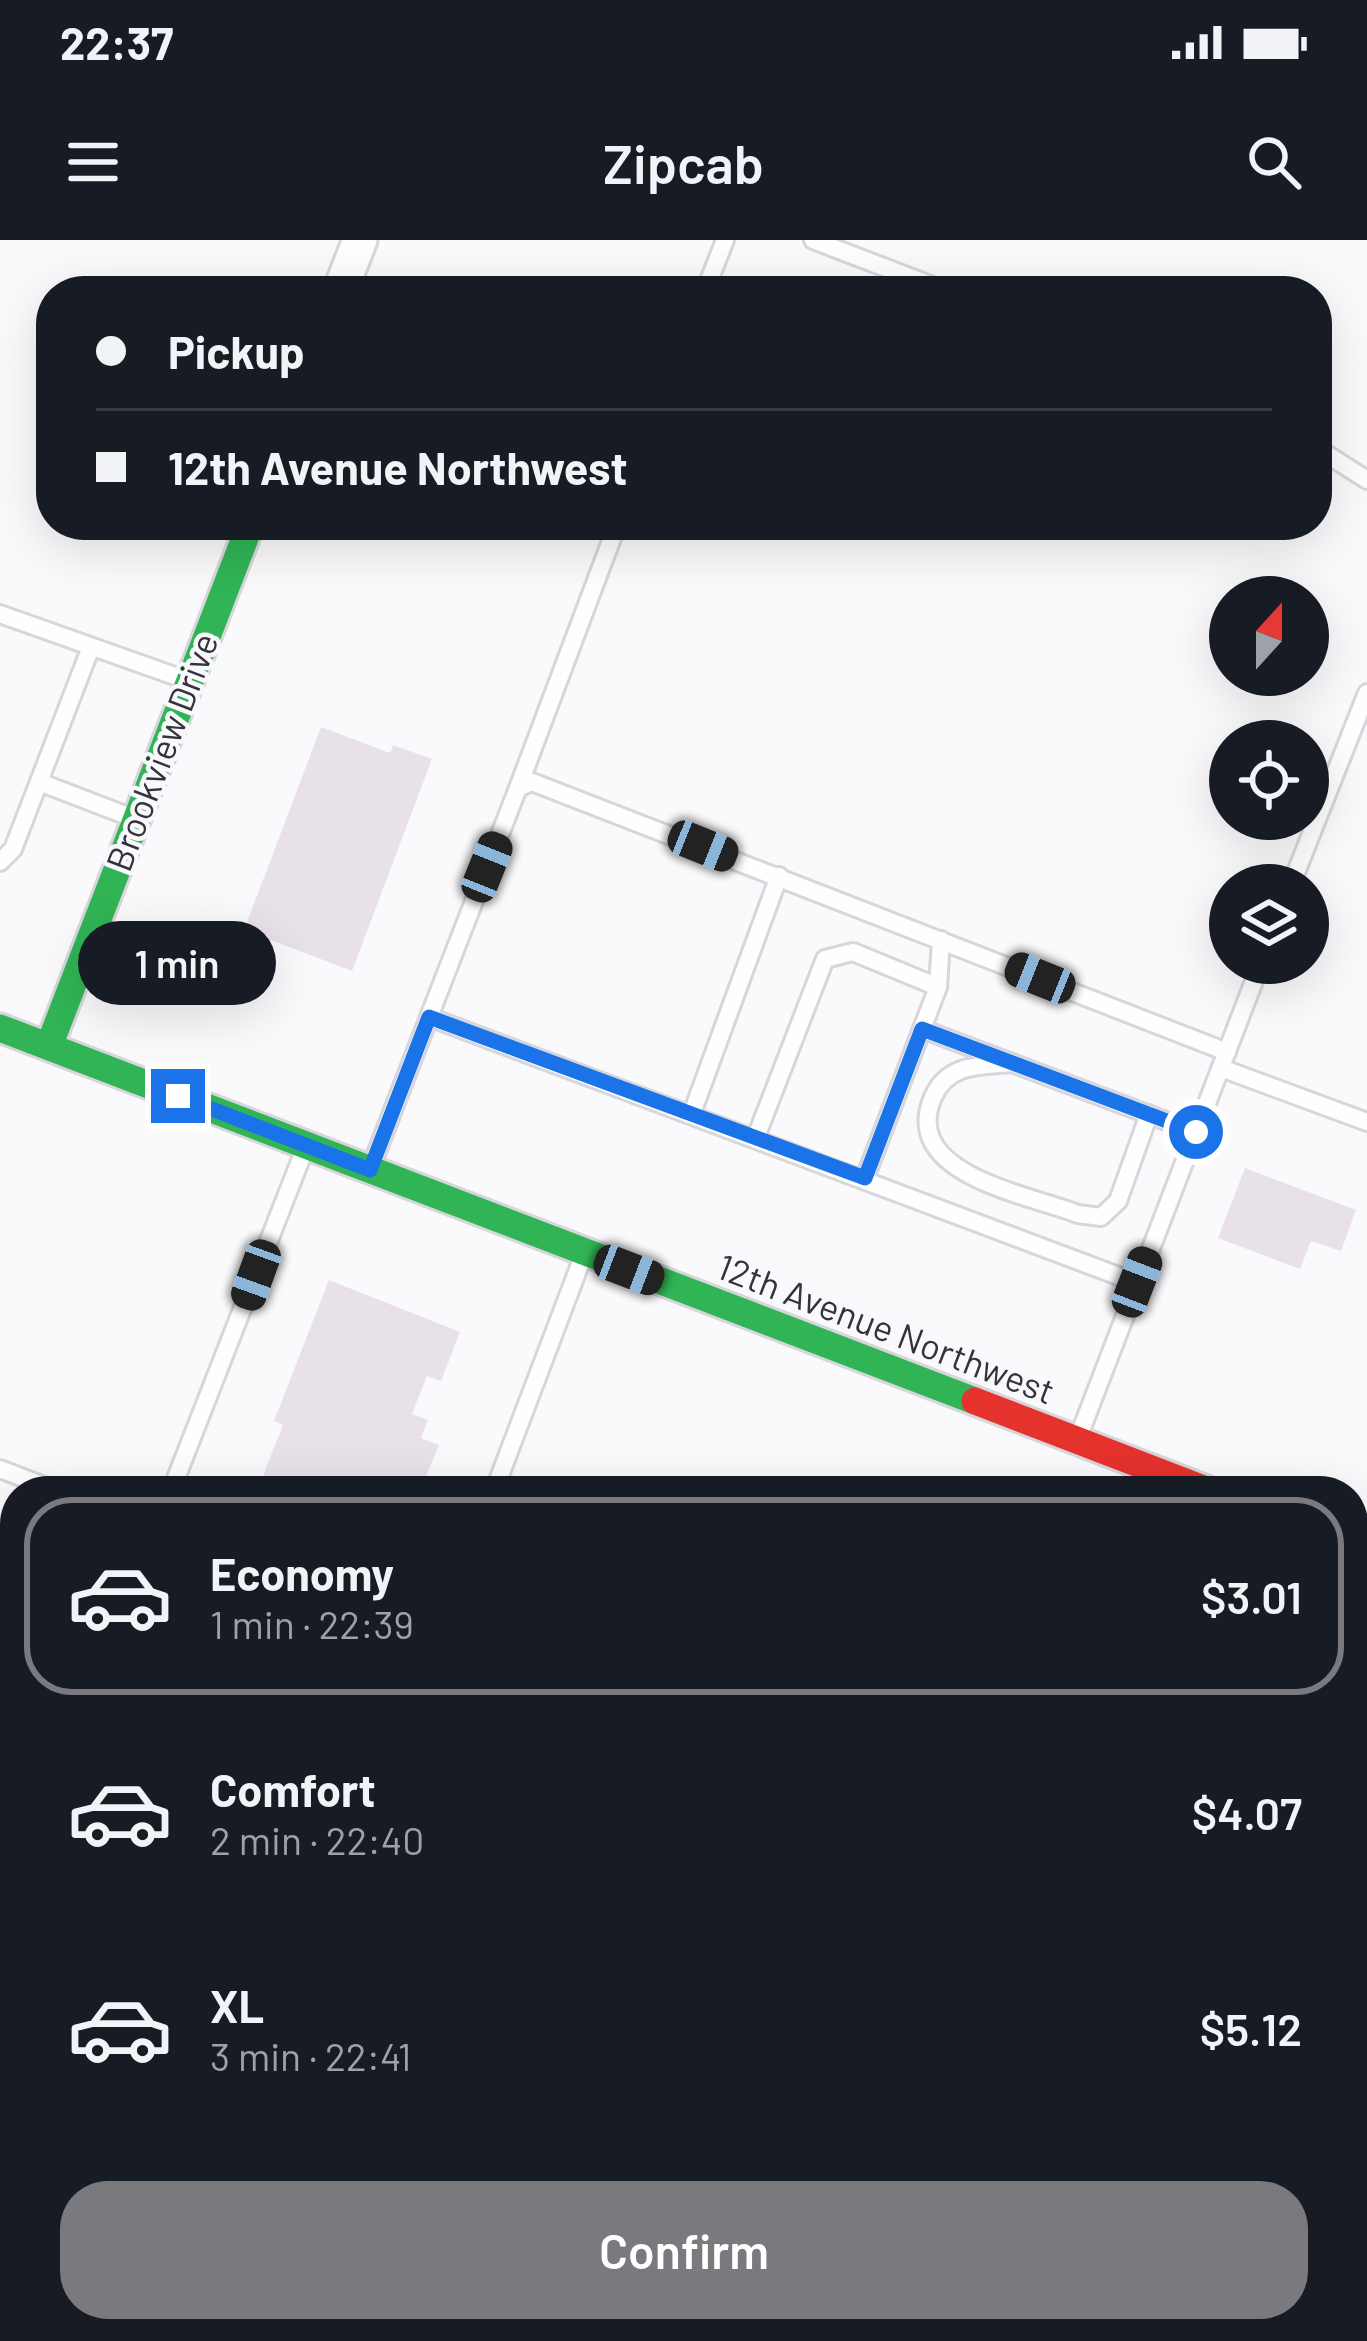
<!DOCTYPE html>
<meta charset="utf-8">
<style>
body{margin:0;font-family:Barlow,sans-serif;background:#242831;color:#f1f3f6;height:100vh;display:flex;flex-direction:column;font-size:45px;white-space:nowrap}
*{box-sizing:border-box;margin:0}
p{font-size:39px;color:#9ea1a6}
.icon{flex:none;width:66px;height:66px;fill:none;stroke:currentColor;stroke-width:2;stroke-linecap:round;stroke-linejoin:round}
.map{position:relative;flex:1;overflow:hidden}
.sheet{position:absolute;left:0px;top:1236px;width:1368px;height:867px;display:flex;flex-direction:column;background:#171b24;border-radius:48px 48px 0 0;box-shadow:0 12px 48px #0002}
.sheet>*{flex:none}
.guide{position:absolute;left:36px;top:36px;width:1296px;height:264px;border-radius:48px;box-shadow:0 12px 48px #0002;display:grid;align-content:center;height:264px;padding:0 60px;background:#171b24}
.needle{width:78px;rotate:21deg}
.controls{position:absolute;left:1209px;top:336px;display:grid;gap:24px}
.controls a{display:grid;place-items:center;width:120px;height:120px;border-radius:50%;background:#171b24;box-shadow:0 12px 48px #0002;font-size:60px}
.end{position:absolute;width:54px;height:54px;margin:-27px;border:15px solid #1a73e8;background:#fff;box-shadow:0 0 0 6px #fff}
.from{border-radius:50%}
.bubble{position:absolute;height:84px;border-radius:42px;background:#171b24;box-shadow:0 12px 48px #0002;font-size:39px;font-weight:600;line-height:84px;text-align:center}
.car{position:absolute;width:36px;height:72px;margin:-36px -18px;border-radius:15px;box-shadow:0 0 9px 3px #0007;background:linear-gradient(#222 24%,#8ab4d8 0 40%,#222 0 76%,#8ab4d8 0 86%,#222 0)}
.guide b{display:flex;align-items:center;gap:42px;height:114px;font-size:45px}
.guide b+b{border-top:3px solid #363941}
.guide i{width:30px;height:30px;background:#f1f3f6}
ul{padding:21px 0 0;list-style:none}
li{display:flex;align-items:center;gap:36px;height:198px;margin:0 24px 18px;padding:0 36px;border:6px solid transparent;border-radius:48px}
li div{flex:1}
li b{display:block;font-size:45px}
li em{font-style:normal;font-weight:600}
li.current{border-color:#79797e}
li>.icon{width:108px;height:108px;stroke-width:1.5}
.cta{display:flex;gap:24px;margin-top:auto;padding:24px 60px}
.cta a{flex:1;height:138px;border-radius:48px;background:#79797e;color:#fff;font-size:48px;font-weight:600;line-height:138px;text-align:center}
.status{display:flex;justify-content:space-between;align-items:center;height:84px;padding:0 60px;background:#171b24;direction:ltr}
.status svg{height:33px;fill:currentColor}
header{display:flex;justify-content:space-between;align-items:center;height:156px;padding:0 60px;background:#171b24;font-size:54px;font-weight:600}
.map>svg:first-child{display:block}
.building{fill:#e8e1ea}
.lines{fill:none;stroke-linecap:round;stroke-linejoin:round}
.lane-casing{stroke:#d7d7db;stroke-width:22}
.street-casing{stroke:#d7d7db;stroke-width:39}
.fast-casing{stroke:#d7d7db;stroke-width:33}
.jam-casing{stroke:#d7d7db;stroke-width:33}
.lane{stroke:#fefeff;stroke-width:16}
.street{stroke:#fefeff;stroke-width:33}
.fast{stroke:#30b455;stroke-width:27}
.jam{stroke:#e5322d;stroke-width:27}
.route{stroke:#1a73e8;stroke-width:15}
.labels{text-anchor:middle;stroke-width:9;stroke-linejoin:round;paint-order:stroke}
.street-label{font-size:36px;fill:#34333a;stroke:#f9f9fd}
</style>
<div class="status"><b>22:37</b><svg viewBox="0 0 49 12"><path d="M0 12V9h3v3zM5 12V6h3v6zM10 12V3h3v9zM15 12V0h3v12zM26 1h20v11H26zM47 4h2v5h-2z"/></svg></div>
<header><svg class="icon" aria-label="menu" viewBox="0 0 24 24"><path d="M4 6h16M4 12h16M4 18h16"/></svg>Zipcab<svg class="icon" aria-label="search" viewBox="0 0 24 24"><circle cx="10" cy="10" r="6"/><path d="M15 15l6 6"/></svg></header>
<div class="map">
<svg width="1367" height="2101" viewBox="0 0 1367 2101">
<rect width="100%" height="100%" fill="#fafafc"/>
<g class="building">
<path d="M321,487L390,513L393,505L432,519L352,731L244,690Z"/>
<path d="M1245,928L1356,970L1341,1011L1311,1001L1300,1029L1218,998Z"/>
<path d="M329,1040L460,1092L441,1141L427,1136L412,1174L428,1180L421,1198L439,1205L420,1251H257L283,1185L274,1181Z"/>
<path d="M0,1303L15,1308V1393L0,1388Z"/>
</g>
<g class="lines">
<defs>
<g id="lane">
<path d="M813,0L946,51"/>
<path d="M705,51L725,0"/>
<path d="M1317,208L1367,240"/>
<path d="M0,374L186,440"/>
<path d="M39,542L133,578"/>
<path d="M518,548L617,285"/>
<path d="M0,622L13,609L91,407"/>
<path d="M1291,645L1367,453"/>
<path d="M922,789L1195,892"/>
<path d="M1012,823C980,826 948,823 933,857C900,934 1026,954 1078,974L1101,977L1118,961L1149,874"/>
<path d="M1221,828L1367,882"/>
<path d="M692,873L779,636"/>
<path d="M756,897L825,719L853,712L938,747"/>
<path d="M371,927L429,777"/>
<path d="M865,938L938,747L941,700"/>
<path d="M1137,1043L429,777L518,548L532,542L1227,812"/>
<path d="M1078,1198L1261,723"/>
<path d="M0,1229L57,1251"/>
<path d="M171,1251L304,911"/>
<path d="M494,1251L584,1014"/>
</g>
<g id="street">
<path d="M340,51L360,0"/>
<path d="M1353,1804L1367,1766"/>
<path d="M1275,2088L1290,2101"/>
</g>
<g id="fast">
<path d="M0,788L975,1161"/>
<path d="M49,806L250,285"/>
<path d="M1353,1306L1367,1311"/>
</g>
<path id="jam" d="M975,1161L1209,1251"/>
</defs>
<use href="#lane" class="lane-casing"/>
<use href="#street" class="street-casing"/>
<use href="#fast" class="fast-casing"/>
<use href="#jam" class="jam-casing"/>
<use href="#lane" class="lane"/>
<use href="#street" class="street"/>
<use href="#fast" class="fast"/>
<use href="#jam" class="jam"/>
</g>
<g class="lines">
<path class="route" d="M178,856L370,930L429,777L865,938L922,789L1196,892"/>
</g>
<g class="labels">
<g class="street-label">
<text transform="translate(162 512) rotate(-69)" y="13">Brookview Drive</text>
<text transform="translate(886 1089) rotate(21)" y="13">12th Avenue Northwest</text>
</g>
</g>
</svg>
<div class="controls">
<a><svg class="needle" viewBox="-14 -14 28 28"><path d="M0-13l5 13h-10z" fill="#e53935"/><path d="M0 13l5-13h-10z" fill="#9ea1a6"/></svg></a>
<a><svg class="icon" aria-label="locate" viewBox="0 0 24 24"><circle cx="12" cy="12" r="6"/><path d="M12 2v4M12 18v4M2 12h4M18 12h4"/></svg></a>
<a><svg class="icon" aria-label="layers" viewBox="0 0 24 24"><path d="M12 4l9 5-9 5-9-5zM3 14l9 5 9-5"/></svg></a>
</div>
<i class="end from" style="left:1196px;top:892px"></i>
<i class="end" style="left:178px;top:856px"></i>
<div class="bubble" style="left:78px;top:681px;width:198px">1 min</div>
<i class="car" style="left:703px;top:606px;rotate:112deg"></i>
<i class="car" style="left:487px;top:627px;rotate:22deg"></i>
<i class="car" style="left:1040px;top:738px;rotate:292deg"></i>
<i class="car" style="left:629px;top:1030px;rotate:111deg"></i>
<i class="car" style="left:256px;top:1035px;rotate:200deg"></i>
<i class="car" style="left:1137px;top:1042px;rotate:21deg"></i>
<div class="guide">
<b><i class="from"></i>Pickup</b>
<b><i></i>12th Avenue Northwest</b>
</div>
<section class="sheet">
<ul>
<li class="current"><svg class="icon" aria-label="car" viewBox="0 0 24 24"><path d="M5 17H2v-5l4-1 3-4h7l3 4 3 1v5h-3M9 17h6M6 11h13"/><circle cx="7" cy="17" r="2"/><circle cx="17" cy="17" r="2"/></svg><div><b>Economy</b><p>1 min · 22:39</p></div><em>$3.01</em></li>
<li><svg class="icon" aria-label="car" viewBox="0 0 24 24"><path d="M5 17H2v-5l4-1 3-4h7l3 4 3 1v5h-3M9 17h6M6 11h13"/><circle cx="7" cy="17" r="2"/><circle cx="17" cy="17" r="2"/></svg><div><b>Comfort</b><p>2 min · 22:40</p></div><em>$4.07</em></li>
<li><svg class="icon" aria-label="car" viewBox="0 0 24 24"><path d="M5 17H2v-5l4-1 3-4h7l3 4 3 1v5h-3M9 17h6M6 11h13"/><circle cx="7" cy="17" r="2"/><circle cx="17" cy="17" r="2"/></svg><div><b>XL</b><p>3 min · 22:41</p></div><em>$5.12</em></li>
</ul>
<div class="cta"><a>Confirm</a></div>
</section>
</div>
